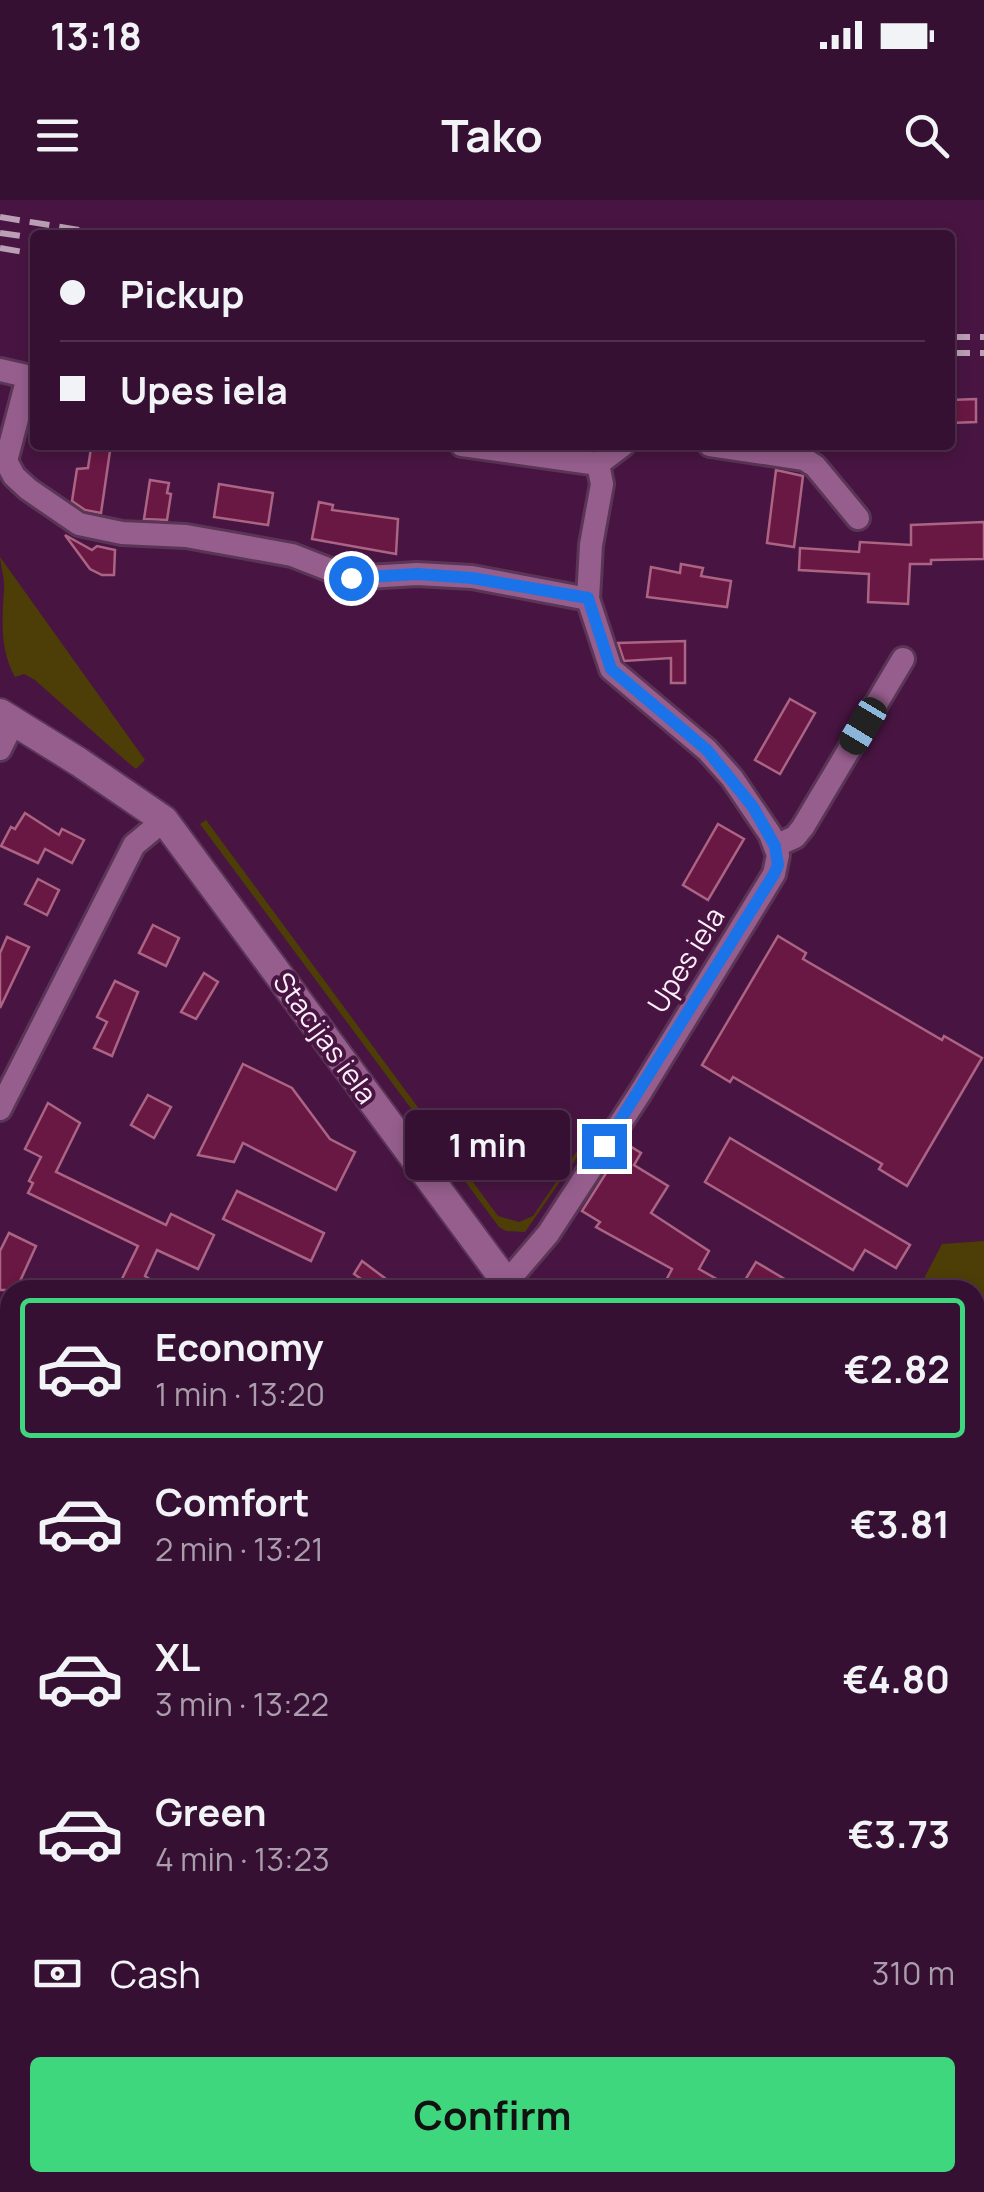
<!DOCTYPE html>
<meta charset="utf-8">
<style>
body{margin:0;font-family:Manrope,sans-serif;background:#3d193a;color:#f1f3f6;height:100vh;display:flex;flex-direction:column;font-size:38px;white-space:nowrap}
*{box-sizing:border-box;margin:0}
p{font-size:32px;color:#aa9dac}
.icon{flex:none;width:55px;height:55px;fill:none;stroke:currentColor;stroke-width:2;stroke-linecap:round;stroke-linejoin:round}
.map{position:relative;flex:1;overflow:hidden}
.details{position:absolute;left:0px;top:1080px;width:985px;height:912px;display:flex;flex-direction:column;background:#361032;border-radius:30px 30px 0 0;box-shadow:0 5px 15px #0003,0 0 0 2px #50304d}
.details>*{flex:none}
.hud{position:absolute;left:30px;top:30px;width:925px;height:220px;border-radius:10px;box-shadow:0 5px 15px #0003,0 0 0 2px #50304d;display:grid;align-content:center;height:220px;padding:0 30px;background:#361032}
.end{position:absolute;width:45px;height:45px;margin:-22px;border:12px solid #1a73e8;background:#fff;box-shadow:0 0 0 5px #fff}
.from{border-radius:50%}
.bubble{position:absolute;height:70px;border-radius:10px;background:#361032;box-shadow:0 5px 15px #0003,0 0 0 2px #50304d;font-size:32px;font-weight:700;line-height:70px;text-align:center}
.car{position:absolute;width:30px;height:60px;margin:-30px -15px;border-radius:12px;box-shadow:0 0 8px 2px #0007;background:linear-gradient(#222 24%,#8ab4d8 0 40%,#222 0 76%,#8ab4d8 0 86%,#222 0)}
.hud b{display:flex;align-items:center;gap:35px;height:95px;font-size:38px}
.hud b+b{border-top:2px solid #50304d}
.hud i{width:25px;height:25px;background:#f1f3f6}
ul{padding:18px 0 0;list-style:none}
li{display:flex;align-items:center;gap:30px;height:140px;margin:0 20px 15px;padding:0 10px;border:5px solid transparent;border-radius:10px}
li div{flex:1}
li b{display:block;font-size:38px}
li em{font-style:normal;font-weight:700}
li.selected{border-color:#3fd77d}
li>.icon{width:90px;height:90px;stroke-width:1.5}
.pay{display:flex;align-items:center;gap:25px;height:110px;padding:0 30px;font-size:38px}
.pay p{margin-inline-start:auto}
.primary-button{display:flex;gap:20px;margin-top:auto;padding:20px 30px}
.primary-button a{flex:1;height:115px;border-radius:10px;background:#3fd77d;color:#111;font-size:40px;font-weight:700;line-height:115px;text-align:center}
.status{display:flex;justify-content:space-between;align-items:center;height:70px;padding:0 50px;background:#361032;direction:ltr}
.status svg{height:28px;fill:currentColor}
header{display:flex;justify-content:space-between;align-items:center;height:130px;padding:0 30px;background:#361032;font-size:45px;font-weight:700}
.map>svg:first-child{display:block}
.green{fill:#4c3e06}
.building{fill:#691743;stroke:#ab6483;stroke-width:2.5}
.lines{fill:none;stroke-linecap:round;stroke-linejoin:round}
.minor-casing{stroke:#5a3556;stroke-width:28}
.secondary-casing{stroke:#5a3556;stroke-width:32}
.minor{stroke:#965e8d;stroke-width:22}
.secondary{stroke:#965e8d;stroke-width:28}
.rail{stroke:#ba9fb5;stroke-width:6;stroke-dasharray:20 10;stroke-linecap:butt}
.route{stroke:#1a73e8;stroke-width:12}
.labels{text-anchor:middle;stroke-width:8;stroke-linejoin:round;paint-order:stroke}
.street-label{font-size:28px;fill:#fceff9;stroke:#481542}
</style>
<div class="status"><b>13:18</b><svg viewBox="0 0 49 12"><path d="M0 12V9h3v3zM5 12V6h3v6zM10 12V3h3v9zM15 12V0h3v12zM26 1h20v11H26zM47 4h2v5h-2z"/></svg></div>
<header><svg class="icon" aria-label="menu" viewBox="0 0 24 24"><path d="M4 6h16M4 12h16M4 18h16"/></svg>Tako<svg class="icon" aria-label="search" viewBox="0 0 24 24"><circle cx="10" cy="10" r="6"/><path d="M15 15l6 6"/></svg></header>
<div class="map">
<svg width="984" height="1992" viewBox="0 0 984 1992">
<rect width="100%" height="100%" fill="#481542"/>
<g class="green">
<path d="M0,357L145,560L136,569L125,560L35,480L24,474L15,477C0,450 2,423 4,390C5,378 1,368 0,357Z"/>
<path d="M206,620L498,1016L519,1022L533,1016L596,923L599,925L525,1032L506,1031L499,1027L200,624Z"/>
<path d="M984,1041V1286H975V1090H918L942,1044Z"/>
</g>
<g class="building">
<path d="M976,199V222L950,223V200Z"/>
<path d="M91,248L110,251L101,313L85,310L72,301L77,269L88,268Z"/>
<path d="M776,270L803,276L794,347L767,343Z"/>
<path d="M150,280L169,283L167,293L171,294L167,320L144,319Z"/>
<path d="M219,284L273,293L268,325L214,317Z"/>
<path d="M319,302L333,305L332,310L398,319L396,354L312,339Z"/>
<path d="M984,322V359L931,360V364H910L908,404L868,402L869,374L799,370L800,348L859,352L860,342L911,345V325Z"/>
<path d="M65,335L92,350L97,346L115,350L114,375H102L90,369Z"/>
<path d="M681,364L703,368L701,376L731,381L727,407L647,397L651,367L680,373Z"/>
<path d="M685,441V483H671V458L624,461L618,443Z"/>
<path d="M790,499L815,513L780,574L755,560Z"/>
<path d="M25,613L59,635L62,629L84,640L72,663L45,649L38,663L1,646L11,627L15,629Z"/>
<path d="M718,624L744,639L708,700L683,685Z"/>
<path d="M38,679L59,690L47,715L25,704Z"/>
<path d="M153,725L179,738L166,766L139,753Z"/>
<path d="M778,736L806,753L803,759L942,840L944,836L982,858L907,986L879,969L882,964L733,877L730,882L702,865Z"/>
<path d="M7,737L29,747L0,808V753Z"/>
<path d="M204,773L218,782L196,819L181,812Z"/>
<path d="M115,781L138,792L112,856L94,848L107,822L97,817Z"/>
<path d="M243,864L292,888L330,939L355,952L336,990L243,943L234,962L198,955Z"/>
<path d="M148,895L171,907L154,938L131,925Z"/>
<path d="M48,903L80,923L56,972L166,1025L171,1014L214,1035L198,1069L157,1050L145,1076L148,1078L140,1090L121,1081L138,1046L28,993L33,983L29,981L41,957L25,949Z"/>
<path d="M730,938L910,1045L896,1068L865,1050L853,1070L705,982Z"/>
<path d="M625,943L641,953L634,965L668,986L651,1013L709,1051L699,1069L736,1090H661L672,1069L596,1027L600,1022L582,1011Z"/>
<path d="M237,991L324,1033L311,1061L223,1019Z"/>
<path d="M9,1033L36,1046L16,1090H0V1051Z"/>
<path d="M362,1061L398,1088L396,1090H377L354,1074Z"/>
<path d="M756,1062L803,1090H739Z"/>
</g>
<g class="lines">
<defs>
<g id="minor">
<path d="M0,170L35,178"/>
<path d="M28,177L6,261L14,276L28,289L79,324L122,333L186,336L292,355L351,378L417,374L472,377L588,399"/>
<path d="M462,245L598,264L602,284L591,345L588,399L611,469L707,550L732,578L770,634L778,655L774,674L640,893L548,1034L500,1090"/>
<path d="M710,245L804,259L815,266L858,318"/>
<path d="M598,264L623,245"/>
<path d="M0,549L14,521"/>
<path d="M775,646L795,637L803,627L903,459"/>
<path d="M0,909L134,645L164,620"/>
<path d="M0,1292L10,1297"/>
<path d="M975,1317L984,1318"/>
<path d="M0,1754L10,1756"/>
<path d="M975,1758L984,1765"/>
<path d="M0,1888L10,1871"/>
</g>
<g id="secondary">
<path d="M0,513L79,562L164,620L512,1090"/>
<path d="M975,1732L984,1740"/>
</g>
</defs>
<use href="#minor" class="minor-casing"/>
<use href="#secondary" class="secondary-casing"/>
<use href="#minor" class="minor"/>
<use href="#secondary" class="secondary"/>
<g class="rail">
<path d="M0,17L110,35"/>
<path d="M0,33L35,38"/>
<path d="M0,48L35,54"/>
<path d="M950,137H984"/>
<path d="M950,153H984"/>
</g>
</g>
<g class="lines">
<path class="route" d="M351,378L417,374L472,378L588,398L611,469L707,550L753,607L775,646L778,665L774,674L604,946"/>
</g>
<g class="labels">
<g class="street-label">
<text transform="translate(686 760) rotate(-58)" y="10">Upes iela</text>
<text transform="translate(325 838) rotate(54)" y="10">Stacijas iela</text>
</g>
</g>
</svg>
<i class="end from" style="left:351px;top:378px"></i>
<i class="end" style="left:604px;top:946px"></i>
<div class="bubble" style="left:405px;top:910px;width:165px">1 min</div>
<i class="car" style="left:863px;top:526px;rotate:211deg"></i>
<div class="hud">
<b><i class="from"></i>Pickup</b>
<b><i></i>Upes iela</b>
</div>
<section class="details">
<ul>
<li class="selected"><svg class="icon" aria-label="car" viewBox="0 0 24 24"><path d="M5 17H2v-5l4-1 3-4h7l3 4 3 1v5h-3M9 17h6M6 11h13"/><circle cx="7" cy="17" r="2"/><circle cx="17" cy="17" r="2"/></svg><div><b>Economy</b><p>1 min · 13:20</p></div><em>€2.82</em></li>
<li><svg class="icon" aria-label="car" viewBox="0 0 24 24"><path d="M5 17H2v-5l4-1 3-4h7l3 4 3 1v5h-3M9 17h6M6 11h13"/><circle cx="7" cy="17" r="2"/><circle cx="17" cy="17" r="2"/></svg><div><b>Comfort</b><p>2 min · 13:21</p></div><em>€3.81</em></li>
<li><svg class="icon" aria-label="car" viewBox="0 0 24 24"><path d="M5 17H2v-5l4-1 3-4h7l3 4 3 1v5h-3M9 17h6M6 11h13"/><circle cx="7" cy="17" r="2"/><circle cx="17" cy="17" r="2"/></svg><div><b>XL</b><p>3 min · 13:22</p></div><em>€4.80</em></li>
<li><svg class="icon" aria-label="car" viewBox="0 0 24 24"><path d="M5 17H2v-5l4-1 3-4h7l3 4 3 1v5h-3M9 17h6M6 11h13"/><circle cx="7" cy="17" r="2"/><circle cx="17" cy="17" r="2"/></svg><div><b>Green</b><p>4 min · 13:23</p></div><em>€3.73</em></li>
</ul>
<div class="pay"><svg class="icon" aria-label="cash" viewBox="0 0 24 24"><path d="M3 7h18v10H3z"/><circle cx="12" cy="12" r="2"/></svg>Cash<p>310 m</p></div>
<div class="primary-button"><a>Confirm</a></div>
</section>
</div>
